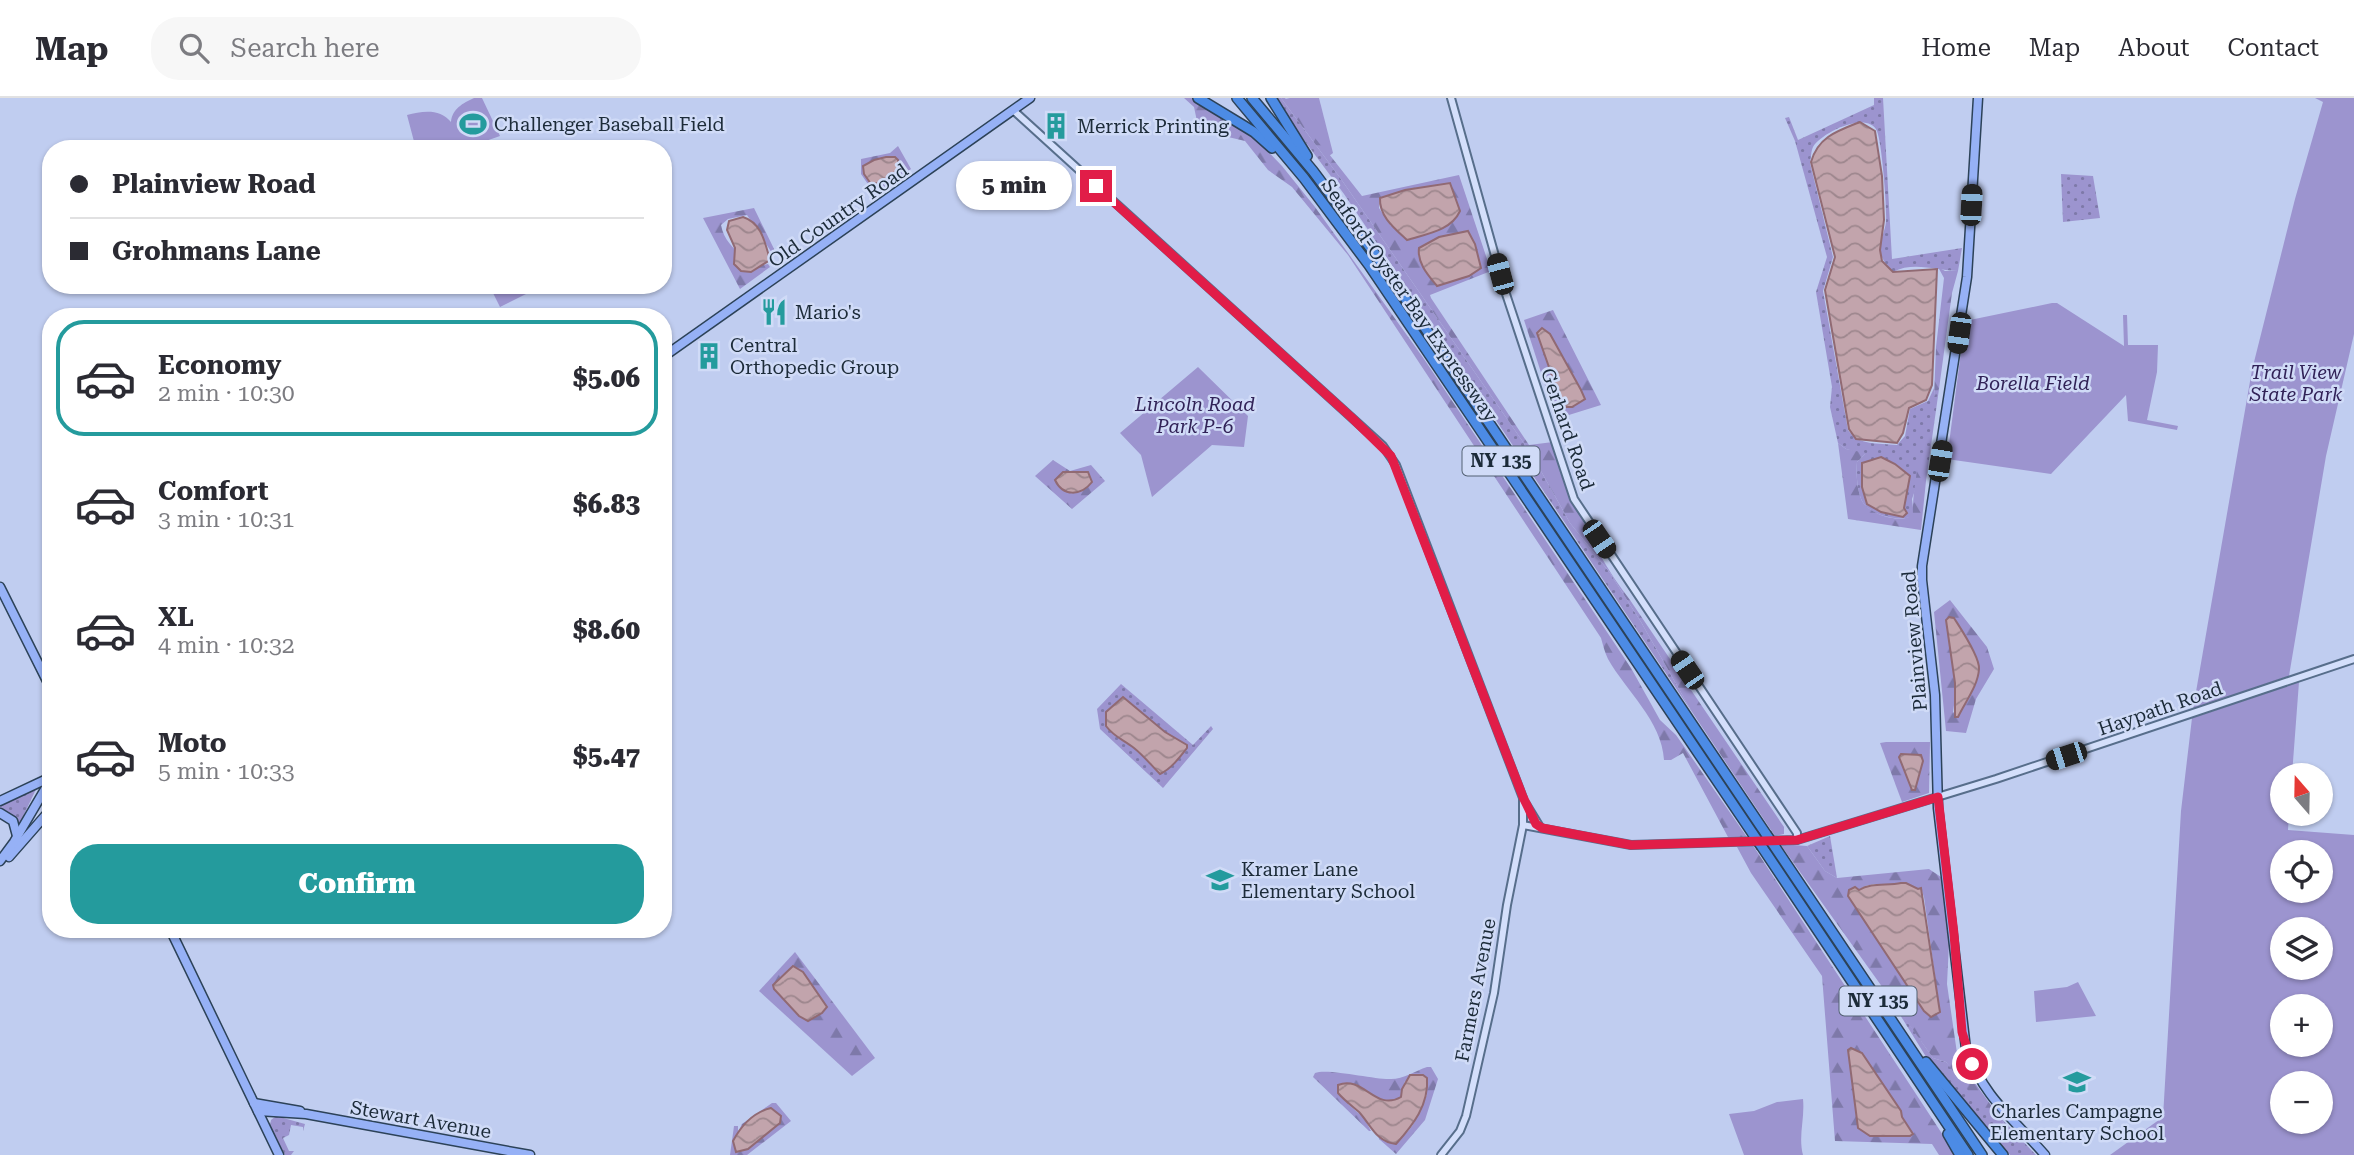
<!DOCTYPE html>
<meta charset="utf-8">
<style>
body{margin:0;font-family:"Roboto Serif",serif;background:#f7f7f7;color:#2b2b33;height:100vh;display:flex;flex-direction:column;font-size:26px;white-space:nowrap}
*{box-sizing:border-box;margin:0}
p{font-size:23px;color:#7c7c81}
.icon{flex:none;width:38px;height:38px;fill:none;stroke:currentColor;stroke-width:2;stroke-linecap:round;stroke-linejoin:round}
.map{position:relative;flex:1;overflow:hidden}
.panel{position:absolute;left:42px;top:210px;width:630px;height:630px;display:flex;flex-direction:column;background:#fff;border-radius:28px;box-shadow:0 2px 5px #0004}
.panel>*{flex:none}
.banner{position:absolute;left:42px;top:42px;width:630px;height:154px;border-radius:28px;box-shadow:0 2px 5px #0004;display:grid;align-content:center;height:154px;padding:0 28px;background:#fff}
.needle{width:46px;rotate:340deg}
.controls{position:absolute;left:2270px;top:665px;display:grid;gap:14px}
.controls a{display:grid;place-items:center;width:63px;height:63px;border-radius:50%;background:#fff;box-shadow:0 2px 5px #0004;font-size:35px}
.end{position:absolute;width:32px;height:32px;margin:-16px;border:9px solid #e11d48;background:#fff;box-shadow:0 0 0 4px #fff}
.from{border-radius:50%}
.bubble{position:absolute;height:49px;border-radius:24px;background:#fff;box-shadow:0 2px 5px #0004;font-size:23px;font-weight:800;line-height:49px;text-align:center}
.car{position:absolute;width:21px;height:42px;margin:-21px -10px;border-radius:9px;box-shadow:0 0 5px 2px #0007;background:linear-gradient(#222 24%,#8ab4d8 0 40%,#222 0 76%,#8ab4d8 0 86%,#222 0)}
.banner b{display:flex;align-items:center;gap:24px;height:66px;font-size:26px}
.banner b+b{border-top:2px solid #e1e1e2}
.banner i{width:18px;height:18px;background:#2b2b33}
ul{padding:12px 0 0;list-style:none}
li{display:flex;align-items:center;gap:21px;height:116px;margin:0 14px 10px;padding:0 14px;border:4px solid transparent;border-radius:28px}
li div{flex:1}
li b{display:block;font-size:26px}
li em{font-style:normal;font-weight:800}
li.current{border-color:#249b9d}
li>.icon{width:63px;height:63px;stroke-width:1.5}
.action{display:flex;gap:14px;margin-top:auto;padding:14px 28px}
.action a{flex:1;height:80px;border-radius:28px;background:#249b9d;color:#fff;font-size:28px;font-weight:800;line-height:80px;text-align:center}
header{display:flex;align-items:center;gap:42px;box-sizing:border-box;height:98px;padding:0 35px;background:#fff;border-bottom:2px solid #e1e1e2}
header strong{font-size:33px}
nav{display:flex;gap:38px;margin-inline-start:auto;font-size:24px}
.search{width:490px;height:63px;background:#f7f7f7;display:flex;align-items:center;gap:18px;box-sizing:border-box;padding:0 24px;border-radius:28px;color:#7c7c81;font-size:26px}
.map>svg:first-child{display:block}
.grass{fill:url(#grass-dots)}
.forest{fill:url(#forest-firs);fill-rule:evenodd}
.green{fill:#9c94cf;fill-rule:evenodd}
.water{fill:url(#water-waves);stroke:#916a73;stroke-width:2}
.lines{fill:none;stroke-linecap:round;stroke-linejoin:round}
.minor-casing{stroke:#576e8b;stroke-width:10}
.major-casing{stroke:#2c4258;stroke-width:11}
.highway-casing{stroke:#2c4258;stroke-width:12}
.minor{stroke:#d4dffb;stroke-width:6}
.major{stroke:#96b1f6;stroke-width:8}
.highway{stroke:#4c8be5;stroke-width:9}
.highway-bridge-casing{stroke:#2c4258;stroke-width:12;stroke-linecap:butt}
.highway-bridge{stroke:#4c8be5;stroke-width:9}
.route{stroke:#e11d48;stroke-width:9}
.labels{text-anchor:middle;stroke-width:5;stroke-linejoin:round;paint-order:stroke}
.shield{fill:#d0dbf7;stroke:#526072;stroke-width:2}
.shield-label{font-size:18px;font-weight:bold;fill:#1c2b39}
.poi-label{font-size:19px;fill:#1c2b39;stroke:#d0dbf7;text-anchor:start}
.street-label{font-size:19px;fill:#1c2b39;stroke:#d0dbf7}
.park-label{font-size:19px;font-style:italic;fill:#312257;stroke:#d0dbf7}
</style>
<header>
<strong>Map</strong>
<div class="search"><svg class="icon" aria-label="search" viewBox="0 0 24 24"><circle cx="10" cy="10" r="6"/><path d="M15 15l6 6"/></svg>Search here</div>
<nav><a>Home</a><a>Map</a><a>About</a><a>Contact</a></nav>
</header>
<div class="map">
<svg width="2354" height="1057" viewBox="0 0 2354 1057">
<defs>
<pattern id="grass-dots" width="8" height="8" patternUnits="userSpaceOnUse" patternTransform="scale(1.75)"><rect width="8" height="8" fill="#9c94cf"/><path d="M2 2h.1M6 6h.1" fill="none" stroke="#7e79a9" stroke-width="1.8" stroke-linecap="round"/></pattern>
<pattern id="forest-firs" width="22" height="20" patternUnits="userSpaceOnUse" patternTransform="scale(1.75)"><rect width="22" height="20" fill="#9c94cf"/><path d="M5 1l3.5 6h-7zM16 11l3.5 6h-7z" fill="#7e79a9"/></pattern>
<pattern id="water-waves" width="16" height="10" patternUnits="userSpaceOnUse" patternTransform="scale(1.75)"><rect width="16" height="10" fill="#c2a4ac"/><path d="M0 5q4-4 8 0t8 0" fill="none" stroke="#9d868d"/></pattern>
</defs>
<rect width="100%" height="100%" fill="#c0cdf0"/>
<g class="grass">
<path d="M1276,0H1281L1341,81L1532,357L1570,425L1610,475L1641,524L1692,614L1344,96L1281,11Z"/>
<path d="M1874,0H1883L1892,161L1962,150L1958,173C1937,173 1914,163 1893,174C1887,167 1880,160 1880,151C1880,142 1885,133 1886,124C1887,109 1882,46 1877,33C1867,12 1821,35 1813,49C1811,53 1811,60 1810,65L1833,159L1823,193L1848,332C1859,348 1878,345 1897,347L1905,338L1910,311L1928,303L1934,290V297L1939,291L1926,383V360L1912,401L1914,418C1900,424 1870,418 1862,403C1857,393 1856,375 1857,364L1865,356L1846,351L1838,345L1830,309L1832,289L1816,194L1827,159L1795,43L1785,20L1789,19L1798,42L1874,7Z"/>
<path d="M2061,76L2093,78L2100,120L2063,124Z"/>
<path d="M1121,586L1193,647L1211,628L1213,631L1163,690L1100,631L1097,611Z"/>
<path d="M39,685L19,727L13,718L0,711V705Z"/>
<path d="M1830,738L1837,780L1825,773L1807,748Z"/>
<path d="M1881,886L1933,960L1946,964L2016,1042L1998,1017L2036,1057H2010L1928,962Z"/>
<path d="M276,1018L305,1026L303,1033V1029L291,1027L289,1037L283,1040L289,1053H294L291,1057H285L270,1028L271,1022Z"/>
</g>
<g class="forest">
<path d="M1184,0H1194L1251,36L1282,68L1315,109L1424,261L1597,519L1631,570L1660,622L1676,637L1747,739H1728L1683,655L1671,662H1664C1662,623 1626,593 1608,561C1605,555 1603,547 1601,540L1348,157L1292,89L1268,72L1245,43L1207,34L1198,28L1194,9Z"/>
<path d="M1281,0H1285L1362,98L1459,77L1491,173L1430,197L1431,200L1529,347L1553,344C1572,402 1592,453 1630,502L1784,729V736L1775,738L1692,614L1641,524L1610,475L1570,425L1532,357L1341,81ZM1449,85L1391,128L1379,110L1380,100Z"/>
<path d="M898,48L911,71L877,96L874,95L861,76V61L890,55Z"/>
<path d="M754,110L776,155H772L747,117L728,121L721,127C725,148 742,157 758,168L768,166L770,169L740,191L703,120Z"/>
<path d="M1938,169L1945,173H1958L1952,195L1939,291L1934,299L1936,249L1944,180Z"/>
<path d="M1553,212L1601,307L1556,321L1524,222ZM1537,235L1550,236L1581,292L1572,309H1563Z"/>
<path d="M1838,345L1846,351L1866,355L1857,364C1856,375 1857,393 1862,403C1870,417 1901,426 1913,417C1912,398 1917,380 1918,360L1926,359V383L1921,432L1848,421Z"/>
<path d="M1053,362L1070,373L1091,367L1105,383L1072,411L1035,378Z"/>
<path d="M1950,502L1987,549L1994,571L1976,601L1966,635L1946,633L1934,514ZM1946,522L1961,532L1968,542L1979,572L1974,589L1958,618L1953,614L1956,593Z"/>
<path d="M1886,644H1930L1929,695L1902,704L1880,645Z"/>
<path d="M1752,746L1956,1057H1939L1932,1046L1835,1043L1822,878L1751,775L1737,749ZM1848,953L1875,974L1906,1027L1905,1039L1870,1038L1858,1030Z"/>
<path d="M1780,746L1807,748L1825,773L1837,780L1929,771L1944,781L1950,825L1947,886L1957,955L1967,974L2019,1046L1988,1018L1946,964L1933,960ZM1906,785L1918,791L1921,790L1924,799L1940,914L1902,880L1848,798L1865,788L1874,786L1885,788Z"/>
<path d="M795,854L875,960L852,978L759,893Z"/>
<path d="M1427,969H1431L1438,981L1425,1022L1396,1056L1379,1041L1378,1032C1384,1034 1393,1039 1399,1038C1413,1037 1421,1008 1427,997L1405,983L1401,999C1383,1009 1370,996 1356,986L1348,1006L1364,1020L1371,1033H1369L1313,979L1315,975C1327,970 1372,981 1389,981C1402,982 1415,973 1427,969Z"/>
<path d="M772,1005H776L791,1023L747,1057H730L734,1028H738V1034L742,1026Z"/>
</g>
<g class="green">
<path d="M474,0H482L500,38L463,51H416L407,17C422,13 440,10 451,24C452,11 463,5 474,0Z"/>
<path d="M1290,0H1319L1333,55L1329,58L1285,1Z"/>
<path d="M2315,0H2354V236L2326,358L2289,578L2193,611L2252,272L2295,101L2323,4Z"/>
<path d="M489,187H525L530,194L500,209Z"/>
<path d="M2052,205H2057L2124,248L2123,217H2127L2128,247H2158L2157,274L2147,322L2178,328L2177,332L2128,323L2126,297L2051,376L1947,361L1965,223Z"/>
<path d="M1198,269L1248,318L1244,349L1212,347L1152,399L1141,357L1120,335Z"/>
<path d="M2299,584L2292,677H2282V716H2289L2288,732L2354,737V1057H2110L2163,1019L2181,713L2192,620ZM2282,754H2320V793H2282ZM2282,831H2320V870H2282ZM2282,908H2320V947H2282ZM2282,985H2320V1024H2282Z"/>
<path d="M2078,884L2096,918L2036,924L2034,893L2067,889Z"/>
<path d="M1803,1001C1805,1021 1798,1038 1803,1057H1744L1729,1016L1754,1013L1777,1004Z"/>
</g>
<g class="water">
<path d="M1860,24L1875,33L1882,78L1884,122L1880,152L1882,163L1893,174L1937,171L1932,287L1926,302L1909,310L1903,335L1897,345L1856,341L1849,331L1825,192L1835,159L1811,64C1818,39 1837,33 1860,24Z"/>
<path d="M886,59H895L898,62V72L878,85L871,86L864,76L863,68L874,62Z"/>
<path d="M1450,85L1460,113C1451,133 1426,136 1407,142C1394,130 1379,118 1380,100L1405,92Z"/>
<path d="M743,119C762,125 765,145 770,162L751,174L741,173L734,166L735,150L727,132L729,123Z"/>
<path d="M1468,133L1475,146L1481,170L1469,178L1437,188C1428,177 1417,165 1419,150L1439,139Z"/>
<path d="M1542,230L1550,236L1581,292L1585,301L1572,309H1563L1537,235Z"/>
<path d="M1881,359L1895,366L1910,378L1904,410L1907,415L1903,419L1881,414L1867,406L1862,389V365Z"/>
<path d="M1063,374H1088L1092,384C1081,398 1063,399 1055,382Z"/>
<path d="M1949,519L1954,520C1961,531 1980,559 1979,571C1978,588 1965,604 1958,619H1955V585L1946,522Z"/>
<path d="M1123,599L1165,634L1187,647V650C1180,659 1171,671 1160,676C1151,667 1144,658 1134,650C1124,642 1114,639 1106,628V614Z"/>
<path d="M1901,656L1921,657L1923,663L1915,692H1912L1899,659Z"/>
<path d="M1901,785H1906L1918,791L1921,790L1939,908L1940,914L1931,919L1924,913L1848,798L1849,792L1855,789L1859,792C1871,784 1887,788 1901,785Z"/>
<path d="M793,868L803,874L827,909L822,915L808,923L799,918L774,891L773,887Z"/>
<path d="M1851,950L1862,955L1901,1013L1902,1019L1913,1036L1910,1038H1870L1858,1030L1848,952Z"/>
<path d="M1410,977H1423L1427,980C1429,1007 1413,1027 1396,1046C1376,1044 1371,1027 1359,1014C1352,1008 1344,1002 1338,995V987C1364,977 1375,1014 1401,999L1402,991Z"/>
<path d="M771,1010L781,1018L780,1025L748,1051L736,1054L733,1043C741,1028 754,1014 771,1010Z"/>
</g>
<g class="lines">
<defs>
<g id="minor">
<path d="M1451,0L1504,190L1574,401L1797,735V742"/>
<path d="M1013,12L1383,348L1396,367L1523,700V727L1507,807L1494,895L1466,1018L1460,1033L1441,1057"/>
<path d="M1526,706L1540,729"/>
<path d="M1523,727L1631,747L1797,742L1996,681L2354,561"/>
</g>
<g id="major">
<path d="M1978,0L1967,179L1922,468V482L1935,597L1938,710L1966,951C1985,1001 2011,1018 2045,1057"/>
<path d="M663,259L1030,0"/>
<path d="M0,489L51,591"/>
<path d="M0,703L51,679"/>
<path d="M0,715L13,723L17,738"/>
<path d="M9,759L51,711"/>
<path d="M0,763L14,744L51,681"/>
<path d="M170,831L279,1057"/>
<path d="M254,1005L300,1013"/>
<path d="M258,1013L306,1016L530,1057"/>
</g>
<g id="highway">
<path d="M1198,0L1254,34L1272,50"/>
<path d="M1237,0L1304,80L1369,167L1753,736"/>
<path d="M1252,0L1313,73L1378,160L1766,736"/>
<path d="M1271,0L1307,58"/>
<path d="M1762,749L1968,1057"/>
<path d="M1775,749L1982,1057"/>
<path d="M1926,964L2003,1057"/>
<path d="M1948,1036L1960,1057"/>
</g>
</defs>
<use href="#minor" class="minor-casing"/>
<use href="#major" class="major-casing"/>
<use href="#highway" class="highway-casing"/>
<use href="#minor" class="minor"/>
<use href="#major" class="major"/>
<use href="#highway" class="highway"/>
<defs>
<g id="highway-bridge">
<path d="M1753,736L1762,749"/>
<path d="M1766,736L1775,749"/>
</g>
</defs>
<use href="#highway-bridge" class="highway-bridge-casing"/>
<use href="#highway-bridge" class="highway-bridge"/>
</g>
<g class="lines">
<path class="route" d="M1096,88L1351,319L1391,358L1523,699L1536,726L1542,730L1631,747L1797,742L1938,699L1954,836L1962,934L1972,966"/>
</g>
<defs>
<symbol id="stadium-bare" viewBox="-9 -9 18 18"><path d="M0-5a6.5 5 0 1 0 0 10a6.5 5 0 1 0 0-10ZM-3.5-1.8h7v3.6h-7Z" fill="#249b9d" stroke="#d0dbf7" stroke-width="2.5" paint-order="stroke"/></symbol>
<symbol id="building-bare" viewBox="-9 -9 18 18"><path d="M-4-6H4V6H1V3H-1V6H-4ZM-2.5-4.3h1.7v1.8h-1.7ZM.8-4.3h1.7v1.8H.8ZM-2.5-1h1.7V.8h-1.7ZM.8-1h1.7V.8H.8Z" fill="#249b9d" stroke="#d0dbf7" stroke-width="2.5" paint-order="stroke"/></symbol>
<symbol id="restaurant-bare" viewBox="-9 -9 18 18"><path d="M-5-6h1v4h1v-4h1v4h1v-4h1v5L-1.5 .5V6h-2V.5L-5-1ZM5-6V6H3V1.5H1.5Q1.5-4 5-6Z" fill="#249b9d" stroke="#d0dbf7" stroke-width="2.5" paint-order="stroke"/></symbol>
<symbol id="school-bare" viewBox="-9 -9 18 18"><path d="M0-5L7-2L0 1L-7-2ZM-4 1L0 2.5L4 1V4Q0 6-4 4Z" fill="#249b9d" stroke="#d0dbf7" stroke-width="2.5" paint-order="stroke"/></symbol>
</defs>
<g fill-rule="evenodd">
<use href="#stadium-bare" x="454" y="7" width="38" height="38"/>
<use href="#building-bare" x="1037" y="9" width="38" height="38"/>
<use href="#restaurant-bare" x="755" y="195" width="38" height="38"/>
<use href="#building-bare" x="690" y="239" width="38" height="38"/>
<use href="#school-bare" x="1201" y="763" width="38" height="38"/>
<use href="#school-bare" x="2058" y="965" width="38" height="38"/>
</g>
<g class="labels">
<g class="shield">
<rect x="1462.5" y="348.5" width="77" height="29" rx="5"/>
<rect x="1839.5" y="888.5" width="77" height="29" rx="5"/>
</g>
<g class="shield-label">
<text x="1501" y="369">NY 135</text>
<text x="1878" y="909">NY 135</text>
</g>
<g class="poi-label">
<text x="494" y="33">Challenger Baseball Field</text>
<text x="1077" y="35">Merrick Printing</text>
<text x="795" y="221">Mario's</text>
<text x="730" y="254">Central<tspan x="730" dy="22">Orthopedic Group</tspan></text>
<text x="1241" y="778">Kramer Lane<tspan x="1241" dy="22">Elementary School</tspan></text>
<text x="2077" y="1020" text-anchor="middle">Charles Campagne<tspan x="2077" dy="22">Elementary School</tspan></text>
</g>
<g class="street-label">
<text transform="translate(838 117) rotate(-35)" y="7">Old Country Road</text>
<text transform="translate(1410 202) rotate(55)" y="7">Seaford-Oyster Bay Expressway</text>
<text transform="translate(1568 331) rotate(71)" y="7">Gerhard Road</text>
<text transform="translate(1914 543) rotate(-95)" y="7">Plainview Road</text>
<text transform="translate(2160 610) rotate(-19)" y="7">Haypath Road</text>
<text transform="translate(1475 892) rotate(-79)" y="7">Farmers Avenue</text>
<text transform="translate(421 1021) rotate(10)" y="7">Stewart Avenue</text>
</g>
<g class="park-label">
<text x="2296" y="281">Trail View<tspan x="2296" dy="22">State Park</tspan></text>
<text x="2033" y="292">Borella Field</text>
<text x="1195" y="313">Lincoln Road<tspan x="1195" dy="22">Park P-6</tspan></text>
</g>
</g>
</svg>
<div class="controls">
<a><svg class="needle" viewBox="-14 -14 28 28"><path d="M0-13l5 13h-10z" fill="#e53935"/><path d="M0 13l5-13h-10z" fill="#7c7c81"/></svg></a>
<a><svg class="icon" aria-label="locate" viewBox="0 0 24 24"><circle cx="12" cy="12" r="6"/><path d="M12 2v4M12 18v4M2 12h4M18 12h4"/></svg></a>
<a><svg class="icon" aria-label="layers" viewBox="0 0 24 24"><path d="M12 4l9 5-9 5-9-5zM3 14l9 5 9-5"/></svg></a>
<a>+</a>
<a>−</a>
</div>
<i class="end from" style="left:1972px;top:966px"></i>
<i class="end" style="left:1096px;top:88px"></i>
<div class="bubble" style="left:956px;top:63px;width:116px">5 min</div>
<i class="car" style="left:1971px;top:107px;rotate:3deg"></i>
<i class="car" style="left:1500px;top:176px;rotate:345deg"></i>
<i class="car" style="left:1959px;top:235px;rotate:188deg"></i>
<i class="car" style="left:1940px;top:363px;rotate:9deg"></i>
<i class="car" style="left:1599px;top:441px;rotate:146deg"></i>
<i class="car" style="left:1687px;top:572px;rotate:326deg"></i>
<i class="car" style="left:2066px;top:658px;rotate:252deg"></i>
<div class="banner">
<b><i class="from"></i>Plainview Road</b>
<b><i></i>Grohmans Lane</b>
</div>
<section class="panel">
<ul>
<li class="current"><svg class="icon" aria-label="car" viewBox="0 0 24 24"><path d="M5 17H2v-5l4-1 3-4h7l3 4 3 1v5h-3M9 17h6M6 11h13"/><circle cx="7" cy="17" r="2"/><circle cx="17" cy="17" r="2"/></svg><div><b>Economy</b><p>2 min · 10:30</p></div><em>$5.06</em></li>
<li><svg class="icon" aria-label="car" viewBox="0 0 24 24"><path d="M5 17H2v-5l4-1 3-4h7l3 4 3 1v5h-3M9 17h6M6 11h13"/><circle cx="7" cy="17" r="2"/><circle cx="17" cy="17" r="2"/></svg><div><b>Comfort</b><p>3 min · 10:31</p></div><em>$6.83</em></li>
<li><svg class="icon" aria-label="car" viewBox="0 0 24 24"><path d="M5 17H2v-5l4-1 3-4h7l3 4 3 1v5h-3M9 17h6M6 11h13"/><circle cx="7" cy="17" r="2"/><circle cx="17" cy="17" r="2"/></svg><div><b>XL</b><p>4 min · 10:32</p></div><em>$8.60</em></li>
<li><svg class="icon" aria-label="car" viewBox="0 0 24 24"><path d="M5 17H2v-5l4-1 3-4h7l3 4 3 1v5h-3M9 17h6M6 11h13"/><circle cx="7" cy="17" r="2"/><circle cx="17" cy="17" r="2"/></svg><div><b>Moto</b><p>5 min · 10:33</p></div><em>$5.47</em></li>
</ul>
<div class="action"><a>Confirm</a></div>
</section>
</div>
